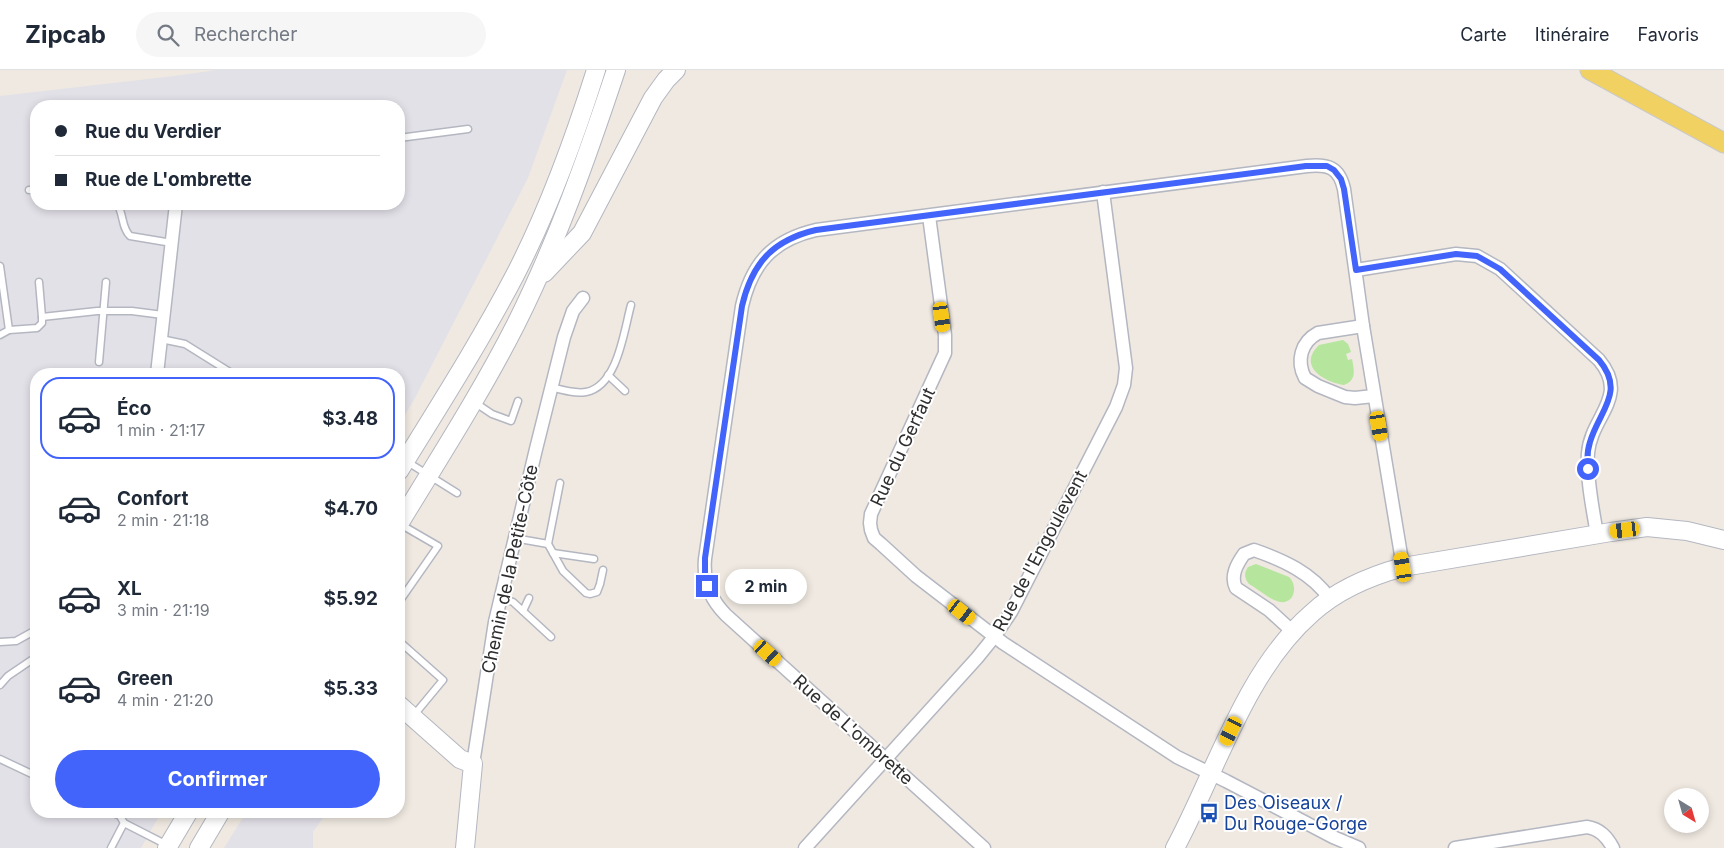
<!DOCTYPE html>
<html lang="fr">
<meta charset="utf-8">
<style>
body{margin:0;font-family:Inter,sans-serif;background:#f6f6f7;color:#1f2937;height:100vh;display:flex;flex-direction:column;font-size:19px;white-space:nowrap}
*{box-sizing:border-box;margin:0}
p{font-size:16px;color:#747a83}
.icon{flex:none;width:28px;height:28px;fill:none;stroke:currentColor;stroke-width:2;stroke-linecap:round;stroke-linejoin:round}
.map{position:relative;flex:1;overflow:hidden}
.details{position:absolute;left:30px;top:298px;width:375px;height:450px;display:flex;flex-direction:column;background:#fff;border-radius:20px;box-shadow:0 2px 8px #0003}
.details>*{flex:none}
.hud{position:absolute;left:30px;top:30px;width:375px;height:110px;border-radius:20px;box-shadow:0 2px 8px #0003;display:grid;align-content:center;height:110px;padding:0 25px;background:#fff}
.needle{width:32px;rotate:143deg}
.controls{position:absolute;left:1664px;top:718px;display:grid;gap:10px}
.controls a{display:grid;place-items:center;width:45px;height:45px;border-radius:50%;background:#fff;box-shadow:0 2px 8px #0003;font-size:25px}
.end{position:absolute;width:22px;height:22px;margin:-11px;border:6px solid #4264fb;background:#fff;box-shadow:0 0 0 2px #fff}
.from{border-radius:50%}
.bubble{position:absolute;height:35px;border-radius:18px;background:#fff;box-shadow:0 2px 8px #0003;font-size:16px;font-weight:700;line-height:35px;text-align:center}
.car{position:absolute;width:15px;height:30px;margin:-15px -8px;border-radius:6px;box-shadow:0 0 4px 1px #0007;background:linear-gradient(#f5c518 24%,#345 0 40%,#f5c518 0 76%,#345 0 86%,#f5c518 0)}
.hud b{display:flex;align-items:center;gap:18px;height:48px;font-size:19px}
.hud b+b{border-top:1px solid #e0e1e3}
.hud i{width:12px;height:12px;background:#1f2937}
ul{padding:9px 0 0;list-style:none}
li{display:flex;align-items:center;gap:15px;height:82px;margin:0 10px 8px;padding:0 15px;border:2px solid transparent;border-radius:20px}
li div{flex:1}
li b{display:block;font-size:19px}
li em{font-style:normal;font-weight:700}
li.active{border-color:#4264fb}
li>.icon{width:45px;height:45px;stroke-width:1.5}
.primary-button{display:flex;gap:10px;margin-top:auto;padding:10px 25px}
.primary-button a{flex:1;height:58px;border-radius:30px;background:#4264fb;color:#fff;font-size:20px;font-weight:700;line-height:58px;text-align:center}
header{display:flex;align-items:center;gap:30px;box-sizing:border-box;height:70px;padding:0 25px;background:#fff;border-bottom:1px solid #e0e1e3}
header strong{font-size:24px}
nav{display:flex;gap:28px;margin-inline-start:auto;font-size:18px}
.search{width:350px;height:45px;background:#f6f6f7;display:flex;align-items:center;gap:12px;box-sizing:border-box;padding:0 18px;border-radius:28px;color:#747a83;font-size:19px}
.map>svg:first-child{display:block}
.industrial{fill:#e3e1e8;fill-rule:evenodd}
.green{fill:#b6e59e}
.lines{fill:none;stroke-linecap:round;stroke-linejoin:round}
.lane-casing{stroke:#b4b7c1;stroke-width:9}
.street-casing{stroke:#b4b7c1;stroke-width:15}
.secondary-casing{stroke:#b4b7c1;stroke-width:20}
.primary-casing{stroke:#c9c9c9;stroke-width:21}
.lane{stroke:#fff;stroke-width:6}
.street{stroke:#fff;stroke-width:12}
.secondary{stroke:#fff;stroke-width:18}
.primary{stroke:#f2d163;stroke-width:19}
.route{stroke:#4264fb;stroke-width:6}
.labels{text-anchor:middle;stroke-width:4;stroke-linejoin:round;paint-order:stroke}
.street-label{font-size:18px;fill:#2e2e2e;stroke:#fff}
.transit-label{font-size:18px;fill:#164399;stroke:#fff;text-anchor:start}
</style>
<header>
<strong>Zipcab</strong>
<div class="search"><svg class="icon" aria-label="search" viewBox="0 0 24 24"><circle cx="10" cy="10" r="6"/><path d="M15 15l6 6"/></svg>Rechercher</div>
<nav><a>Carte</a><a>Itinéraire</a><a>Favoris</a></nav>
</header>
<div class="map">
<svg width="1724" height="778" viewBox="0 0 1724 778">
<rect width="100%" height="100%" fill="#efe9e1"/>
<g class="industrial">
<path d="M216,0H567L528,108L415,328L399,355V304H36V741H162L141,778H0V26L174,6ZM36,36H399V134H36Z"/>
<path d="M247,741H328L313,762V778H224Z"/>
</g>
<g class="green">
<path d="M1343,270L1348,274L1351,282L1346,284L1348,290L1352,289C1354,300 1357,310 1344,315C1324,312 1297,296 1319,275Z"/>
<path d="M1256,494L1289,507C1298,515 1295,534 1280,532C1270,530 1258,519 1249,514C1244,508 1244,503 1248,497Z"/>
</g>
<g class="lines">
<defs>
<g id="lane">
<path d="M399,68L468,59"/>
<path d="M29,120H36"/>
<path d="M117,134C124,144 121,157 130,166L172,173"/>
<path d="M0,196L9,260"/>
<path d="M39,212L42,247"/>
<path d="M0,265L9,260L37,258L42,253V247L97,241H132L163,245"/>
<path d="M161,269L185,274L233,304"/>
<path d="M99,292L106,212"/>
<path d="M608,305L625,321"/>
<path d="M551,317C562,320 575,324 586,322C618,316 624,260 631,235"/>
<path d="M474,332L492,344L511,351L518,331"/>
<path d="M406,391L457,423"/>
<path d="M514,468L548,474L560,413"/>
<path d="M548,474L563,501L586,523L590,524L597,522L600,514L603,500"/>
<path d="M553,483L594,489"/>
<path d="M501,528L513,532L551,567"/>
<path d="M399,532L438,476L400,454"/>
<path d="M523,541L529,528"/>
<path d="M399,571L443,610L414,645"/>
<path d="M0,572L16,571L36,560"/>
<path d="M0,615L8,606L36,587"/>
<path d="M0,689L36,706"/>
<path d="M109,741L120,746L124,753"/>
<path d="M111,778L124,753L167,775"/>
</g>
<g id="street">
<path d="M929,146L945,265V283L871,444L870,453L871,460L874,468L881,474L916,506L1003,573L1177,687L1226,711L1333,767L1359,778"/>
<path d="M1356,200L1456,184L1477,186L1500,199L1599,290C1630,327 1591,346 1588,383C1586,406 1593,441 1597,464"/>
<path d="M1363,256L1318,263C1301,272 1296,291 1305,308L1318,316L1345,327L1355,328L1374,326"/>
<path d="M157,304L176,134"/>
<path d="M1292,561L1269,540L1236,518C1230,506 1237,494 1244,484L1254,480C1283,490 1312,503 1330,529"/>
<path d="M473,694L495,552L536,379L564,267L573,241L583,228"/>
<path d="M805,778L977,588L994,567L1011,542L1116,337L1124,315L1126,298L1103,122"/>
<path d="M984,778L726,545C710,529 703,511 705,489L742,236C752,193 773,170 816,160L1307,96C1328,94 1339,97 1344,119L1363,256L1403,497"/>
<path d="M1455,778L1587,757C1600,759 1607,767 1613,778"/>
</g>
<g id="secondary">
<path d="M544,203L582,163L653,28L666,10L676,0"/>
<path d="M399,401C439,336 480,272 515,205C549,139 574,70 596,0"/>
<path d="M399,454C439,388 481,323 516,254C557,172 587,87 616,0"/>
<path d="M399,635L460,689L473,694L465,778"/>
<path d="M167,778L189,741"/>
<path d="M199,778L221,741"/>
<path d="M1175,778C1216,702 1245,601 1312,543C1337,520 1370,506 1403,497L1611,462L1647,457L1687,461L1724,470"/>
</g>
<path id="primary" d="M1590,0L1724,73"/>
</defs>
<use href="#lane" class="lane-casing"/>
<use href="#street" class="street-casing"/>
<use href="#secondary" class="secondary-casing"/>
<use href="#primary" class="primary-casing"/>
<use href="#lane" class="lane"/>
<use href="#street" class="street"/>
<use href="#secondary" class="secondary"/>
<use href="#primary" class="primary"/>
</g>
<g class="lines">
<path class="route" d="M707,516L705,503V488L742,236C752,193 773,170 816,160L1306,96H1327L1334,100L1341,109L1344,119L1356,200L1456,184L1477,186L1500,199L1599,290C1626,322 1599,341 1590,372C1587,381 1587,390 1588,399"/>
</g>
<defs>
<symbol id="bus-bare" viewBox="-9 -9 18 18"><path d="M-5-6H5V4H4V6H2V4H-2V6H-4V4H-5ZM-3.5-4V0h7V-4ZM-3.5 1.2v1.5H-2V1.2ZM2 1.2v1.5H3.5V1.2Z" fill="#1a4fb4" stroke="#fff" stroke-width="2.5" paint-order="stroke"/></symbol>
</defs>
<g fill-rule="evenodd">
<use href="#bus-bare" x="1195" y="729" width="28" height="28"/>
</g>
<g class="labels">
<g class="street-label">
<text transform="translate(903 377) rotate(-65)" y="6">Rue du Gerfaut</text>
<text transform="translate(1040 481) rotate(-62)" y="6">Rue de l'Engoulevent</text>
<text transform="translate(510 499) rotate(-78)" y="6">Chemin de la Petite-Côte</text>
<text transform="translate(853 660) rotate(42)" y="6">Rue de L'ombrette</text>
</g>
<g class="transit-label">
<text x="1224" y="739">Des Oiseaux /<tspan x="1224" dy="21">Du Rouge-Gorge</tspan></text>
</g>
</g>
</svg>
<div class="controls">
<a><svg class="needle" viewBox="-14 -14 28 28"><path d="M0-13l5 13h-10z" fill="#e53935"/><path d="M0 13l5-13h-10z" fill="#747a83"/></svg></a>
</div>
<i class="end from" style="left:1588px;top:399px"></i>
<i class="end" style="left:707px;top:516px"></i>
<div class="bubble" style="left:725px;top:499px;width:82px">2 min</div>
<i class="car" style="left:942px;top:247px;rotate:172deg"></i>
<i class="car" style="left:1379px;top:356px;rotate:170deg"></i>
<i class="car" style="left:1625px;top:460px;rotate:263deg"></i>
<i class="car" style="left:1403px;top:497px;rotate:351deg"></i>
<i class="car" style="left:962px;top:542px;rotate:128deg"></i>
<i class="car" style="left:768px;top:583px;rotate:132deg"></i>
<i class="car" style="left:1231px;top:661px;rotate:206deg"></i>
<div class="hud">
<b><i class="from"></i>Rue du Verdier</b>
<b><i></i>Rue de L'ombrette</b>
</div>
<section class="details">
<ul>
<li class="active"><svg class="icon" aria-label="car" viewBox="0 0 24 24"><path d="M5 17H2v-5l4-1 3-4h7l3 4 3 1v5h-3M9 17h6M6 11h13"/><circle cx="7" cy="17" r="2"/><circle cx="17" cy="17" r="2"/></svg><div><b>Éco</b><p>1 min · 21:17</p></div><em>$3.48</em></li>
<li><svg class="icon" aria-label="car" viewBox="0 0 24 24"><path d="M5 17H2v-5l4-1 3-4h7l3 4 3 1v5h-3M9 17h6M6 11h13"/><circle cx="7" cy="17" r="2"/><circle cx="17" cy="17" r="2"/></svg><div><b>Confort</b><p>2 min · 21:18</p></div><em>$4.70</em></li>
<li><svg class="icon" aria-label="car" viewBox="0 0 24 24"><path d="M5 17H2v-5l4-1 3-4h7l3 4 3 1v5h-3M9 17h6M6 11h13"/><circle cx="7" cy="17" r="2"/><circle cx="17" cy="17" r="2"/></svg><div><b>XL</b><p>3 min · 21:19</p></div><em>$5.92</em></li>
<li><svg class="icon" aria-label="car" viewBox="0 0 24 24"><path d="M5 17H2v-5l4-1 3-4h7l3 4 3 1v5h-3M9 17h6M6 11h13"/><circle cx="7" cy="17" r="2"/><circle cx="17" cy="17" r="2"/></svg><div><b>Green</b><p>4 min · 21:20</p></div><em>$5.33</em></li>
</ul>
<div class="primary-button"><a>Confirmer</a></div>
</section>
</div>
